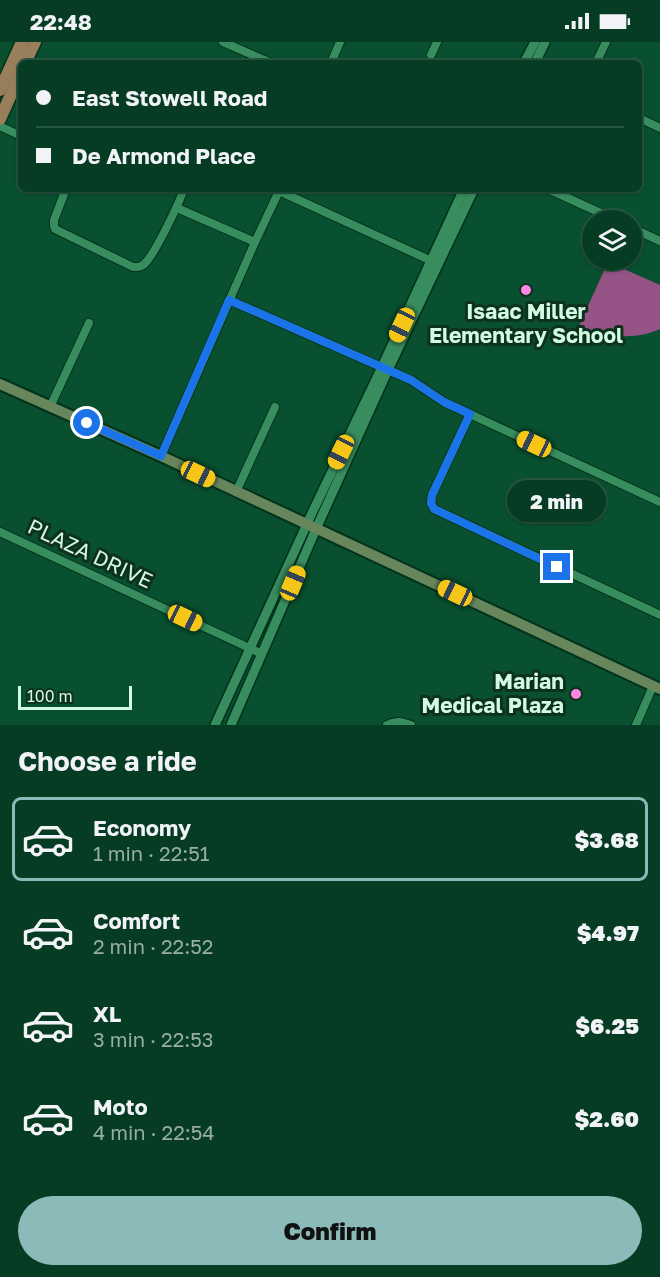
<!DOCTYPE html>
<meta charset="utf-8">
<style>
body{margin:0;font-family:"Golos Text",sans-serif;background:#0f432b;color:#f1f3f6;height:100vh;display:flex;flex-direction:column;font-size:22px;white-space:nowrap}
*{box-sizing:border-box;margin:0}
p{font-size:20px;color:#98ada6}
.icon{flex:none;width:33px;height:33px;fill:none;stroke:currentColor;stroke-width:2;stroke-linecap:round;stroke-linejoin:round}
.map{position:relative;height:683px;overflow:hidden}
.drawer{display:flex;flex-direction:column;background:#063c23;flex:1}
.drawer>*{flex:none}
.guide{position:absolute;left:18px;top:18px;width:624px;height:132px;border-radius:9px;box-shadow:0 2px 4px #0004,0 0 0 2px #275641;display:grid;align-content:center;height:132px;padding:0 18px;background:#063c23}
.tools{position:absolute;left:582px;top:168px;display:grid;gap:12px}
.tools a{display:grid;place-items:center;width:60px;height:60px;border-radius:50%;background:#063c23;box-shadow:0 2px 4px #0004,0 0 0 2px #275641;font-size:30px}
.scale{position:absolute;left:18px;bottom:15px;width:114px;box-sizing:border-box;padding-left:6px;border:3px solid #d2fae0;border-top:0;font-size:16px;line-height:21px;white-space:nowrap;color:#d2fae0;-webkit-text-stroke:4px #0d311e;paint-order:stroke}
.end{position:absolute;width:27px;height:27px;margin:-14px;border:8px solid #1a73e8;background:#fff;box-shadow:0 0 0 3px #fff}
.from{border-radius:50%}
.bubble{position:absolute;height:42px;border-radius:21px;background:#063c23;box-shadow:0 2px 4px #0004,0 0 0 2px #275641;font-size:20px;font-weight:800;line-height:42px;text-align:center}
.car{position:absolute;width:18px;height:36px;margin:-18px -9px;border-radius:8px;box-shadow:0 0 4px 2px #0007;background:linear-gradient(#f5c518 24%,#345 0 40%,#f5c518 0 76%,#345 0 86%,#f5c518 0)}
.guide b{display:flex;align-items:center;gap:21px;height:57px;font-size:22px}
.guide b+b{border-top:2px solid #275641}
.guide i{width:15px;height:15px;background:#f1f3f6}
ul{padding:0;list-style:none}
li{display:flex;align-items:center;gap:18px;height:84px;margin:0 12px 9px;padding:0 6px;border:3px solid transparent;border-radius:9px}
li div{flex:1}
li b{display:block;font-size:22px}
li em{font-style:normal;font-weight:800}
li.on{border-color:#8bbbb9}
li>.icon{width:54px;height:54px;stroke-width:1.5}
h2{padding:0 18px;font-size:27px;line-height:72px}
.primary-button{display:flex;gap:12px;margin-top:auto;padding:12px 18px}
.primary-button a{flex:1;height:69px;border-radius:36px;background:#8bbbb9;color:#111;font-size:24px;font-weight:800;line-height:69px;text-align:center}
.status{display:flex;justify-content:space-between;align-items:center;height:42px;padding:0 30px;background:#063c23;direction:ltr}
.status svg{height:16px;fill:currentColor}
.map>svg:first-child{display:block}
.green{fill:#955386}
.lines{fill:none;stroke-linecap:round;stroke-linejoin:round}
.minor-casing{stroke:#02321b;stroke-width:10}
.tertiary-casing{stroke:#02321b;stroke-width:12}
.secondary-casing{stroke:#02321b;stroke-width:14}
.primary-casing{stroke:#02321b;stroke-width:15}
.minor{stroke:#388d5e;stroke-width:8}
.tertiary{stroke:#388d5e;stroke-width:9}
.secondary{stroke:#68865c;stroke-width:10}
.primary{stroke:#987e5a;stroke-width:12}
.route{stroke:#1a73e8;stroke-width:8}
.poi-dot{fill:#fd86e2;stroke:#0d311e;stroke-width:2}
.labels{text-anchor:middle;stroke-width:6;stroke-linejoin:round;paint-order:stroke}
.poi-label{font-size:21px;font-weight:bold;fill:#d2fae0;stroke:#0d311e}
.street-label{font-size:21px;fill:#d2fae0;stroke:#0d311e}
</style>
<div class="status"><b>22:48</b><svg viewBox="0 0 49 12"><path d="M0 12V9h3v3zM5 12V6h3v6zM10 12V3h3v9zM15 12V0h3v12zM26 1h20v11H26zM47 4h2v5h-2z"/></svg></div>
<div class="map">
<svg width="660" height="683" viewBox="0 0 660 683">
<rect width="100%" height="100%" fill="#08502f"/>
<path class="green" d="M608,220L660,243V287C635,299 603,294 578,286Z"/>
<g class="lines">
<defs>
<g id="minor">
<path d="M223,0L271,21"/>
<path d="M431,13L437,0"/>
<path d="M331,21L340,0"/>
<path d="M596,21L606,0"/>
<path d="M639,76L660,86"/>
<path d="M0,84L21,94"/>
<path d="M66,147L54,178V184L55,187L133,225C138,225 139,226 143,223C154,215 179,161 184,147"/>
<path d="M548,147L616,178"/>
<path d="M279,149L436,221"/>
<path d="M177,166L255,200"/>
<path d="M632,186L660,199"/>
<path d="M229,258L411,338L444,360L660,460"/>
<path d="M50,365L89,281"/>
<path d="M470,372L432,453L431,461L434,467L660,573"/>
<path d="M161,414L255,200L280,147"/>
<path d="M236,450L275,365"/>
<path d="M0,490L262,612"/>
<path d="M387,683C396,678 402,680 411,683"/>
<path d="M636,683L653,644"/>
</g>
<g id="tertiary">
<path d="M524,21L535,0"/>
<path d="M535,21L545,0"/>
<path d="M215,683L312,471L382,325L464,147"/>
<path d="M231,683L316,487L388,328L474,147"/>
</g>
<path id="secondary" d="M0,342L161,414L660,647"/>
<g id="primary">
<path d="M25,21L35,0"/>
<path d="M0,48L22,0"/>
<path d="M0,77L21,30"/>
</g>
</defs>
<use href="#minor" class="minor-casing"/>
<use href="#tertiary" class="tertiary-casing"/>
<use href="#secondary" class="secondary-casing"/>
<use href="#primary" class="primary-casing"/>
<use href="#minor" class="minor"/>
<use href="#tertiary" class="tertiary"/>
<use href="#secondary" class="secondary"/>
<use href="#primary" class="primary"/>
</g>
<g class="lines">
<path class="route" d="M87,381L161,414L229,258L411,338L444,360L470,372L432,453L431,461L434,467L557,525"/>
</g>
<g class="poi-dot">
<circle cx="526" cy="248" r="6"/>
<circle cx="576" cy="652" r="6"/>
</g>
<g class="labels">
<g class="poi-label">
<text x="526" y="277">Isaac Miller<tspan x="526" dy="24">Elementary School</tspan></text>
<text x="564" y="647" text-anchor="end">Marian<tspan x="564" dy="24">Medical Plaza</tspan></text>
</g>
<g class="street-label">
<text transform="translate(90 512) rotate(25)" y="7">PLAZA DRIVE</text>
</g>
</g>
</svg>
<div class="tools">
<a><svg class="icon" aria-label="layers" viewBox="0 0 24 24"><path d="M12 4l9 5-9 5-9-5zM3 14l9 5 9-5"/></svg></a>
</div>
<div class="scale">100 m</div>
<i class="end from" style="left:87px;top:381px"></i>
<i class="end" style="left:557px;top:525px"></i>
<div class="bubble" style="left:507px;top:438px;width:99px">2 min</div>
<i class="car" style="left:402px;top:283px;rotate:205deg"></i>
<i class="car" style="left:534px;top:402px;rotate:295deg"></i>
<i class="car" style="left:341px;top:410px;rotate:206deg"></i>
<i class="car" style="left:198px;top:432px;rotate:115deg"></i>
<i class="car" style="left:293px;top:541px;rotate:23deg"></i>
<i class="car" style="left:455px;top:551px;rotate:295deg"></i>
<i class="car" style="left:185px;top:576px;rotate:115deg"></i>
<div class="guide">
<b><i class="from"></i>East Stowell Road</b>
<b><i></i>De Armond Place</b>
</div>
</div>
<section class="drawer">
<h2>Choose a ride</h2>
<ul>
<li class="on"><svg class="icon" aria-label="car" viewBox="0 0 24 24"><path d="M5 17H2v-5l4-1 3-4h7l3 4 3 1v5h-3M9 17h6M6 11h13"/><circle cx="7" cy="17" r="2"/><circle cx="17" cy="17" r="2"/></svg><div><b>Economy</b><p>1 min · 22:51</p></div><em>$3.68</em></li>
<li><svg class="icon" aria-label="car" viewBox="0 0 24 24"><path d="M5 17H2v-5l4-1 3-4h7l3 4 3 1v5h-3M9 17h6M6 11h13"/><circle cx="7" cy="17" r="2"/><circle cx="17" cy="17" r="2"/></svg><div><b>Comfort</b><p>2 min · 22:52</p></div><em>$4.97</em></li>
<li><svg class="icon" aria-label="car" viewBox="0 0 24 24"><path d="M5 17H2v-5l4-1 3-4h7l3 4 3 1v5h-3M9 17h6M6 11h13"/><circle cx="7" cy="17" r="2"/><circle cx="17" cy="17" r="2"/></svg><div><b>XL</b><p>3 min · 22:53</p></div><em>$6.25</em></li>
<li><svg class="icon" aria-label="car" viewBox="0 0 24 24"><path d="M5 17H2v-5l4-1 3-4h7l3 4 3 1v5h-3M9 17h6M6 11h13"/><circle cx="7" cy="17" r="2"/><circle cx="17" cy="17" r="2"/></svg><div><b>Moto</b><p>4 min · 22:54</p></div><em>$2.60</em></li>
</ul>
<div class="primary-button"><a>Confirm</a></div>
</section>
